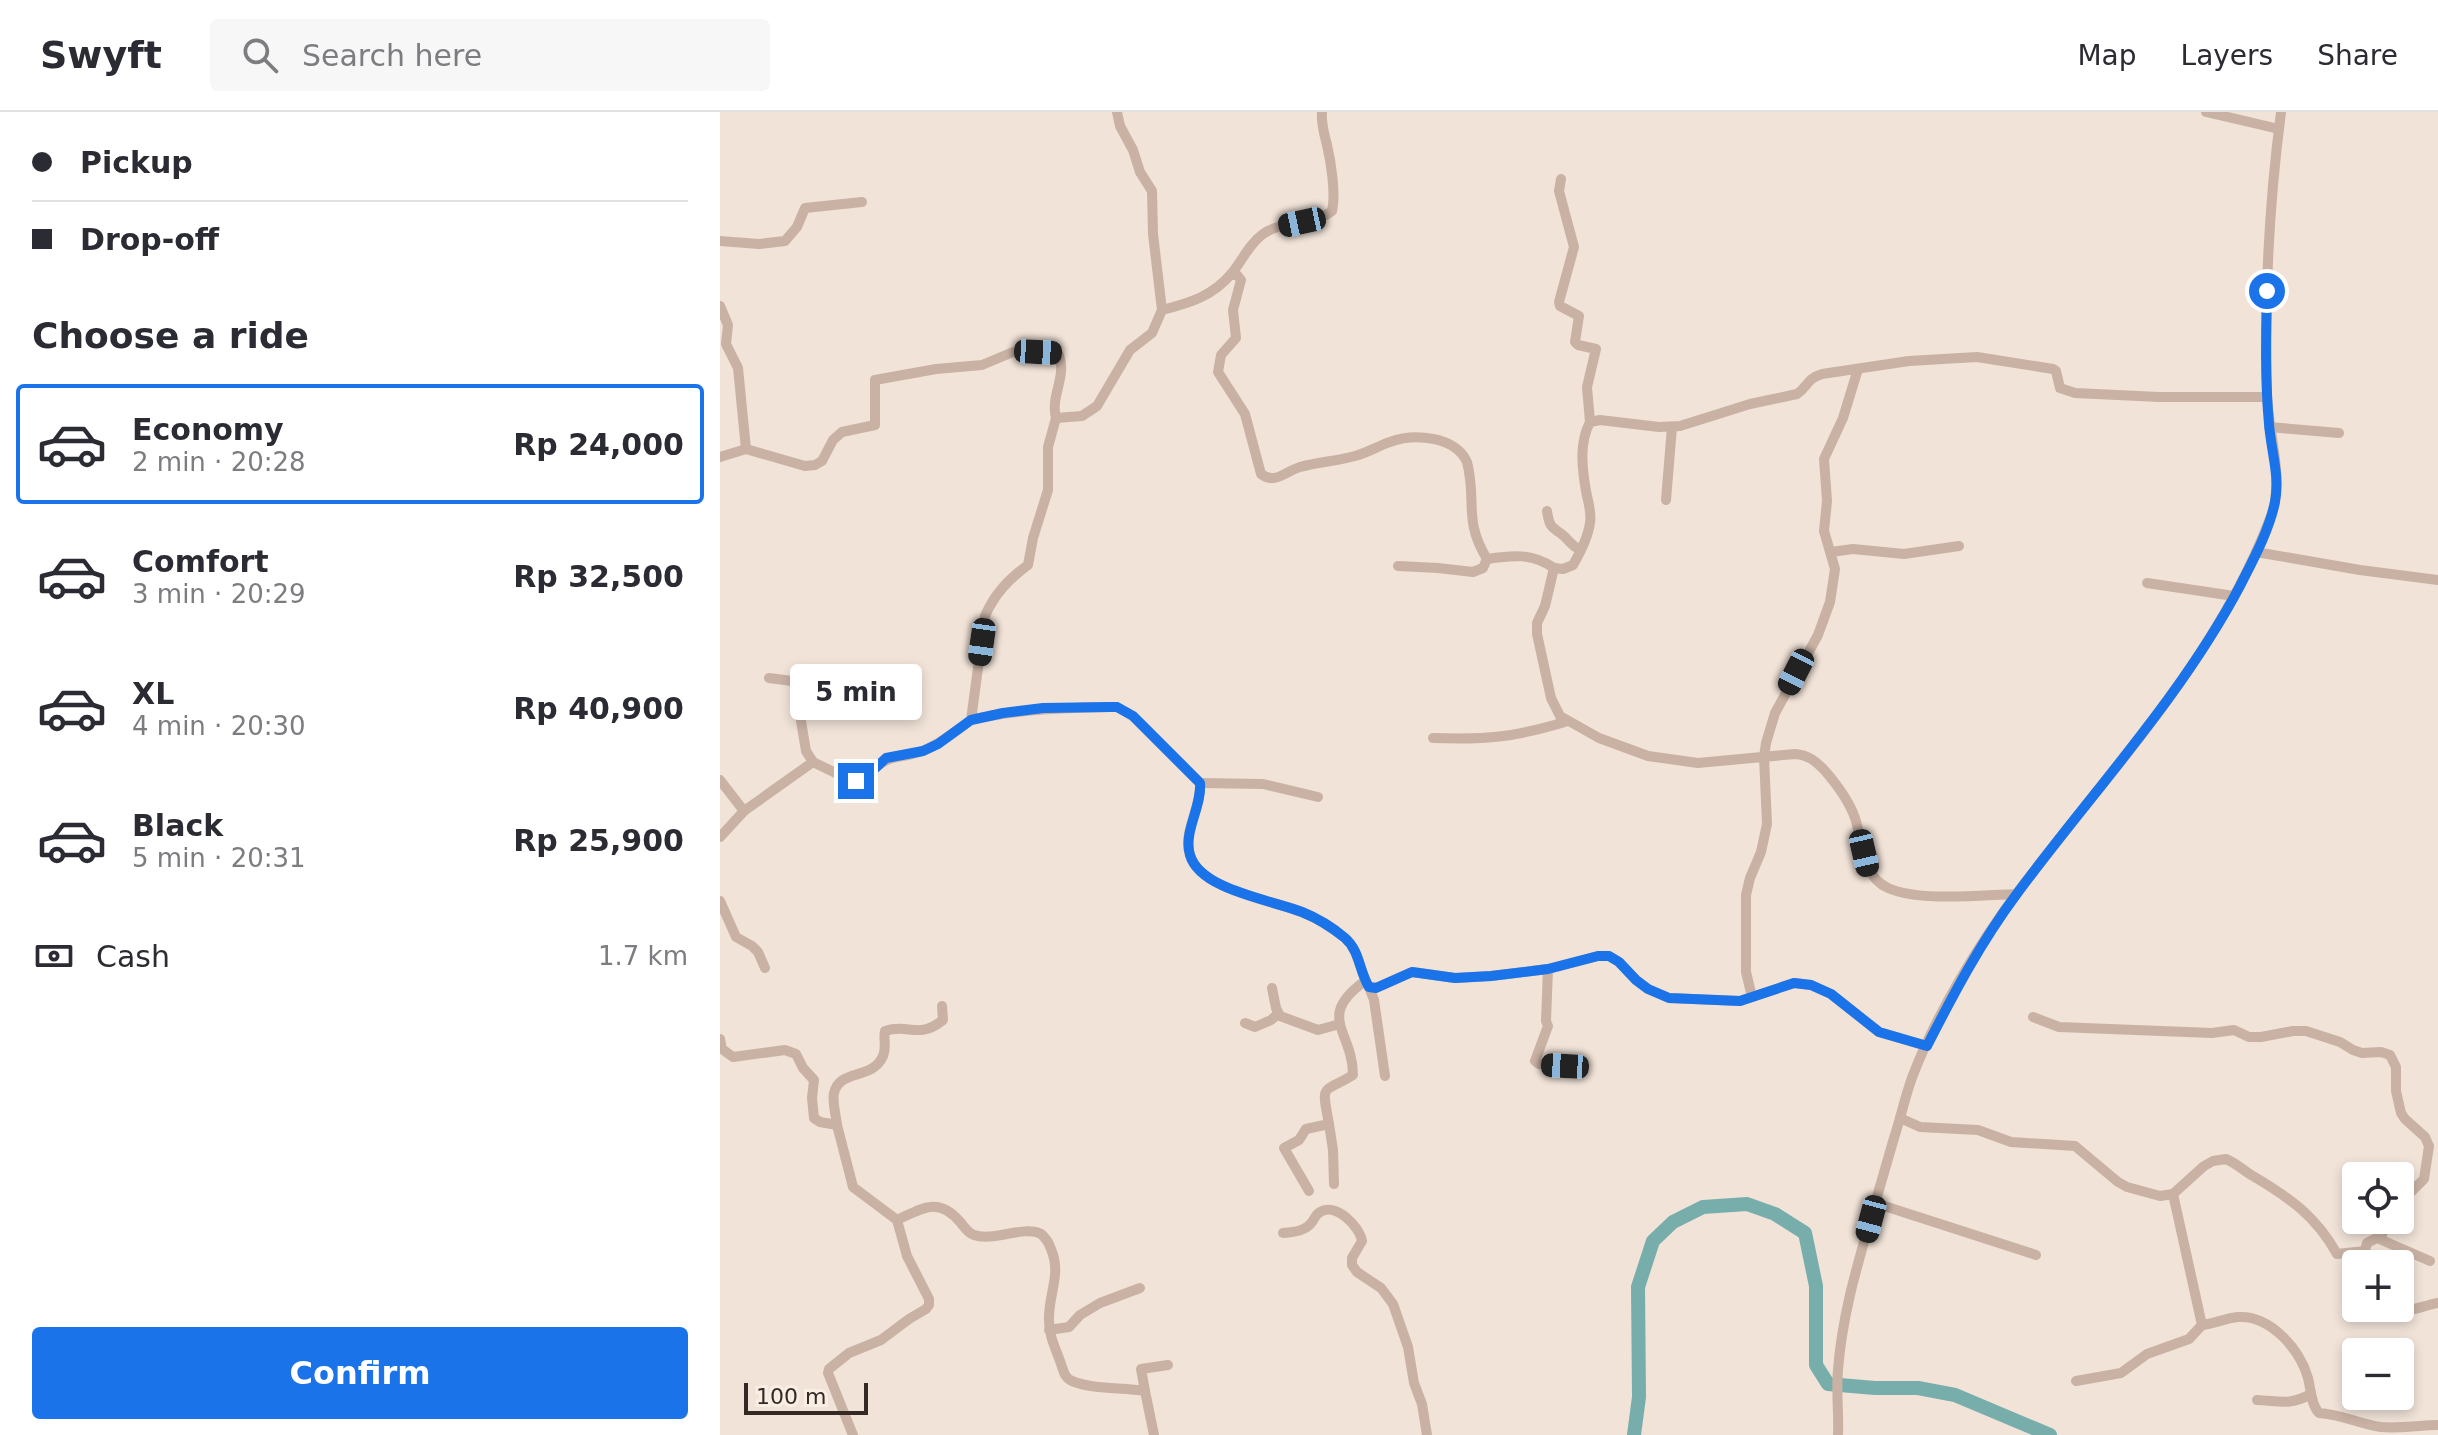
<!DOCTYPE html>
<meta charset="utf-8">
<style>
body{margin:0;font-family:"DejaVu Sans",sans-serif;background:#f7f7f7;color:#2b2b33;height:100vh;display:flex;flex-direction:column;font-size:30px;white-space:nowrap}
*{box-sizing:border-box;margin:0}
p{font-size:26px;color:#7c7c81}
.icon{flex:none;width:44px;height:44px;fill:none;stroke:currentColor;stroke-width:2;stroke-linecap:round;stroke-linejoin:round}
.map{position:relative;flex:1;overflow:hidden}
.side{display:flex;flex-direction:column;background:#fff;width:720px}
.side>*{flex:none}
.hud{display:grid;align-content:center;height:176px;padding:0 32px;background:#fff}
.tools{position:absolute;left:1622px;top:1050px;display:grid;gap:16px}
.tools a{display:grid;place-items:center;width:72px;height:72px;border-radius:8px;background:#fff;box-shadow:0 4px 12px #0003;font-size:40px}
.scale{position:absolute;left:24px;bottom:20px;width:124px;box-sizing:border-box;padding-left:8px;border:4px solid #352926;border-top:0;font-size:22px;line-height:28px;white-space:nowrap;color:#352926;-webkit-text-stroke:6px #f9eee4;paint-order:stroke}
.end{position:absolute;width:36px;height:36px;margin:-18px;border:10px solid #1a73e8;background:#fff;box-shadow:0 0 0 4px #fff}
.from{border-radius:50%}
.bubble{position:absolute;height:56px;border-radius:8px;background:#fff;box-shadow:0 4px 12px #0003;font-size:26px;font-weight:600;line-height:56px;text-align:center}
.car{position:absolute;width:24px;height:48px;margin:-24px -12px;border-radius:10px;box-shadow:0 0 6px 2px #0007;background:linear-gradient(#222 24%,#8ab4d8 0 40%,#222 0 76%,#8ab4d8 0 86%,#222 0)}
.hud b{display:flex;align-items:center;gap:28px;height:76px;font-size:30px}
.hud b+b{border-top:2px solid #e1e1e2}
.hud i{width:20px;height:20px;background:#2b2b33}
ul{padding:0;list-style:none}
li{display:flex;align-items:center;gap:24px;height:120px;margin:0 16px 12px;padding:0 16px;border:4px solid transparent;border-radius:8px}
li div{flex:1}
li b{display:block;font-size:30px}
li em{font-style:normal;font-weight:600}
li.selected{border-color:#1a73e8}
li>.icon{width:72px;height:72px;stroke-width:1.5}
h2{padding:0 32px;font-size:36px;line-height:96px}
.pay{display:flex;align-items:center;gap:20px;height:88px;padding:0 32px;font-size:30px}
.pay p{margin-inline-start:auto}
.action{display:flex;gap:16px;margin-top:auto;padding:16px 32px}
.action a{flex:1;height:92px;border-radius:8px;background:#1a73e8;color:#fff;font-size:32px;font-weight:600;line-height:92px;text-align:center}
header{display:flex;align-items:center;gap:48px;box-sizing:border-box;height:112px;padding:0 40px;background:#fff;border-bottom:2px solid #e1e1e2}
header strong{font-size:38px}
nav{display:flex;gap:44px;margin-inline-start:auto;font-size:28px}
.search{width:560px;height:72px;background:#f7f7f7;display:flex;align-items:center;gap:20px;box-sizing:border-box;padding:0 28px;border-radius:8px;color:#7c7c81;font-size:30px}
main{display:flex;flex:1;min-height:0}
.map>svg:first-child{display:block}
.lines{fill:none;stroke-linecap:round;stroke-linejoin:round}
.river{stroke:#77aeac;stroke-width:14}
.minor{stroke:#c9b2a4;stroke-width:10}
.route{stroke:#1a73e8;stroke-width:10}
</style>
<header>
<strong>Swyft</strong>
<div class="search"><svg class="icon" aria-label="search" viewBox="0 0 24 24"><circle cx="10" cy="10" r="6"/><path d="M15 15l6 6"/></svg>Search here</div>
<nav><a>Map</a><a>Layers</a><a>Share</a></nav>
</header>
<main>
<section class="side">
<div class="hud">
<b><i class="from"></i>Pickup</b>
<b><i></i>Drop-off</b>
</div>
<h2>Choose a ride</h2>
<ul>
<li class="selected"><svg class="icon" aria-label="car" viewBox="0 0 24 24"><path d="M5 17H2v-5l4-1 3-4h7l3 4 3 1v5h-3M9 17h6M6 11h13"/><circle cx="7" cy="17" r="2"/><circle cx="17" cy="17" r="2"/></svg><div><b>Economy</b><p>2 min · 20:28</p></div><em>Rp 24,000</em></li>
<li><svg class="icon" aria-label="car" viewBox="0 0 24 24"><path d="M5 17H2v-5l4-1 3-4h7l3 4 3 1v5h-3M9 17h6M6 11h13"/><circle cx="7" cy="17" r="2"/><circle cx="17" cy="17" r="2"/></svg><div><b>Comfort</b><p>3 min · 20:29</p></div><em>Rp 32,500</em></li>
<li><svg class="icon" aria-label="car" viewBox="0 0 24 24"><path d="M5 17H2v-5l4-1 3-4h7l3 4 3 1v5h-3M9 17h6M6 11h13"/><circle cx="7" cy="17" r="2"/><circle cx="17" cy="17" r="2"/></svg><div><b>XL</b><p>4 min · 20:30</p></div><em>Rp 40,900</em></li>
<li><svg class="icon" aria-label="car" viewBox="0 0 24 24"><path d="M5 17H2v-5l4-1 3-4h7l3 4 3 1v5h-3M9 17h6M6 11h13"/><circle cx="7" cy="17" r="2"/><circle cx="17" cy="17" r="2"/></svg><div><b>Black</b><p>5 min · 20:31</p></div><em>Rp 25,900</em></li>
</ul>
<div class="pay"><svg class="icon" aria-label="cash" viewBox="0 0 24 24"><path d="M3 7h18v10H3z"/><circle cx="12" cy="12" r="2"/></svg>Cash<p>1.7 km</p></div>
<div class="action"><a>Confirm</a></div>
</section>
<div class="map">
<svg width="1718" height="1323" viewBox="0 0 1718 1323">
<rect width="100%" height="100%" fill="#f1e3d8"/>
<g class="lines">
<path class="river" d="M914,1323L919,1285L918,1175L933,1129L953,1110L983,1095L1027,1092L1055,1102L1085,1121L1096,1174V1253L1108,1272L1155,1276H1198L1235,1283L1330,1323"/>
<g class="minor">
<path d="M397,0L400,14L413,38L420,60L432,79L433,122L442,198"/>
<path d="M1486,0L1559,17"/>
<path d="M841,67L839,79L854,135L839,190L840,194L859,204L855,230L858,233L876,237L867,275L870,310"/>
<path d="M0,129L39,132L65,129L77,115L85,96L142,90"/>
<path d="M511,163H517L521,168L513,198L516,226L501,243L498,260L525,302L541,362C555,373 566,359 580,355C598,350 617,349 635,344C647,341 658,334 670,330C694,321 735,324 747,350C757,389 743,408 767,447C793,443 812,441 834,456L825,494L817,511V522L831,586L840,604L879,626L928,644L978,651L1075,642C1089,643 1097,650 1106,660C1118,674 1129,689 1135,706C1143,730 1141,764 1168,776C1200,790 1261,783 1296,782"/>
<path d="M0,194L8,213L6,232L18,256L26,337"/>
<path d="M1549,315L1619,321"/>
<path d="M0,345L26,337L85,354L95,353L102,349L113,328L122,320L155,313V268L216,257L262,253L293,240L335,241L339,243C347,265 330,284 336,306"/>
<path d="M946,388L952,315"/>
<path d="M827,399C830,419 833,414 845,425C852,432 851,433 860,438"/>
<path d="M1111,440L1133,437L1184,442L1239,434"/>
<path d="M1536,440L1640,458L1718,468"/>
<path d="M678,454L718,456L753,460L763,456L767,447"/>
<path d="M834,456L843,457L853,453C860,441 868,425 870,411C872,401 868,390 866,379C862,356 859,331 870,310L880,308L939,315L960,314L1030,292L1077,282C1088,275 1086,267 1102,262L1189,249L1257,245L1333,257L1336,259L1340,276L1355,281L1439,285H1547"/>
<path d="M1427,471L1514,484"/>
<path d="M49,566L72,569L75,573L86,639L93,650"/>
<path d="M251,608C297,597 343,596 390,595H397L413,604L480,671C482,695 462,720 470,743C480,778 552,788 582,800C597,806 613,816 625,826C640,839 639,859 649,875L656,876L692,860L735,866L771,864L828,857L878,844H889L899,850L916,868L928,877L949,886L1020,889L1074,871L1091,873L1111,882L1159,920L1207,934"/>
<path d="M713,626C767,628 796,625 848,609"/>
<path d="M0,668L24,699"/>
<path d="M480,671L543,672L598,685"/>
<path d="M0,725L24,699L93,650L128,667H144C172,636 175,651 207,637C223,630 237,618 251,608L265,504C275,481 289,467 308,453L313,426L328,378V335L336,306L362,304L377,294L410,238L432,221L442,198C470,191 493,184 512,161C522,149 529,132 543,122C563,108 592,114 612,99C616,82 611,50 607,33C604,21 601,12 602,0"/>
<path d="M0,789L16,825L32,834L38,840L45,856"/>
<path d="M828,857L826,909L828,914L815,949L819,952L845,954"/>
<path d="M649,875L654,888L665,964"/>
<path d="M552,876L556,896L560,904L598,918L620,912"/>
<path d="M1032,885L1026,860V783L1030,766L1041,740L1047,712L1044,645L1046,631L1055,601L1098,523L1110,490L1115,457L1104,419L1107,389L1104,347L1123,306L1138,257"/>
<path d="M1313,905L1339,915L1492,921L1514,918L1529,925H1541L1573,919H1586L1620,930L1633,938L1642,941L1661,940L1670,943L1676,955V979L1681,1001L1685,1007L1705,1025L1709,1034L1704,1067L1680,1091"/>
<path d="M525,911L535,915L551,908L558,902"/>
<path d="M0,927L2,937L13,945L65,938L76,942L83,956L94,968L92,986L94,1006L100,1010L117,1013L133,1075L177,1108L187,1144L209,1187V1193L206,1197L189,1207L161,1228L129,1241L109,1257L108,1261L133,1323"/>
<path d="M1180,1006L1200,1015L1258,1018L1291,1030L1355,1034L1398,1070L1407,1075L1440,1084L1453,1082L1484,1054L1493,1049L1506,1047C1516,1051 1524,1059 1533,1064C1570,1086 1596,1104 1617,1142L1645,1139L1648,1152"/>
<path d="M609,1012L613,1038L614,1072"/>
<path d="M117,1013C116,1003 112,990 114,981C120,956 152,969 163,944C167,935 163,927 165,919C189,911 198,928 223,908L222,894"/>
<path d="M589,1079L564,1036L579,1028L586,1017L609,1012C601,970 602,982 633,963C633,919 595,905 645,869"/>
<path d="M1453,1082L1482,1213C1494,1212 1505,1206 1518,1205C1551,1203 1580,1238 1588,1266C1591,1278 1591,1293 1599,1301C1621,1302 1639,1312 1661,1315C1680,1317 1699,1313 1718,1313"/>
<path d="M1155,1091L1316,1143"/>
<path d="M177,1108C203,1096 219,1084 241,1111C245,1116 248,1121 254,1123C273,1130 304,1113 321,1122C326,1126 329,1131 331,1137C342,1163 328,1182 329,1208C329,1224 335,1235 340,1249C343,1257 344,1266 352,1269C374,1278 402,1275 425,1279L434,1323"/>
<path d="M563,1121C574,1120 586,1119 592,1110C596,1105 594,1104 600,1100C616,1090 640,1115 642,1129L632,1146V1153L637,1160L661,1176L673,1192L688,1235L694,1271L702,1292L707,1323"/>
<path d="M1657,1126L1710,1149"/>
<path d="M1645,1139L1647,1131L1662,1123L1667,1108"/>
<path d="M1661,1196C1676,1206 1701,1194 1718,1191"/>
<path d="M329,1218L349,1215L360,1203L380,1191L420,1176"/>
<path d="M1356,1269L1401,1261L1427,1242L1469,1227L1482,1213"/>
<path d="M425,1279L421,1257L448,1253"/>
<path d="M1537,1288C1560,1289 1569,1294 1591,1282"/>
<path d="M1118,1323C1119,1301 1116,1279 1118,1258C1122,1204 1137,1154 1152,1102C1159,1077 1167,1051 1174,1026C1181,1005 1185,984 1193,963C1217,901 1257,835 1297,781C1388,660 1497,548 1551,404C1565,366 1548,322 1547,282C1544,188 1549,93 1561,0"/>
</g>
</g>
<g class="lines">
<path class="route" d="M136,669L144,667L166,646L203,639L218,632L251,608L283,601L323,596L390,595H397L413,604L480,671C482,695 463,720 470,743C480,778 552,788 582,800C597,806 613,816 625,826C640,839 639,859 649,875L656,876L692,860L735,866L771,864L828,857L878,844H889L899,850L916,868L928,877L949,886L1020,889L1074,871L1091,873L1111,882L1159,920L1207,934C1234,881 1261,830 1296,783C1372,680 1460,587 1520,474C1533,448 1549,419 1555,390C1560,363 1551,339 1549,312C1545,268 1546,223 1547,179"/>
</g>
</svg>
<div class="tools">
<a><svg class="icon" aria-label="locate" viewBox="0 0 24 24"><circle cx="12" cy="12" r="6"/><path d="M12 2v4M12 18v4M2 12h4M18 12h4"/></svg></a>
<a>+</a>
<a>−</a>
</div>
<div class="scale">100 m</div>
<i class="end from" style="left:1547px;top:179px"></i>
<i class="end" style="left:136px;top:669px"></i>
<div class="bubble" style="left:70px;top:552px;width:132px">5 min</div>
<i class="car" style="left:582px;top:110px;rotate:258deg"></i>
<i class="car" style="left:318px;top:240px;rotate:93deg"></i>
<i class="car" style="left:262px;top:530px;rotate:188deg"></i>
<i class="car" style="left:1076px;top:560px;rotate:207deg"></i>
<i class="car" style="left:1144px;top:741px;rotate:167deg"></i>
<i class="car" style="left:845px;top:954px;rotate:273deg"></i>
<i class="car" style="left:1151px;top:1107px;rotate:195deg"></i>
</div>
</main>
